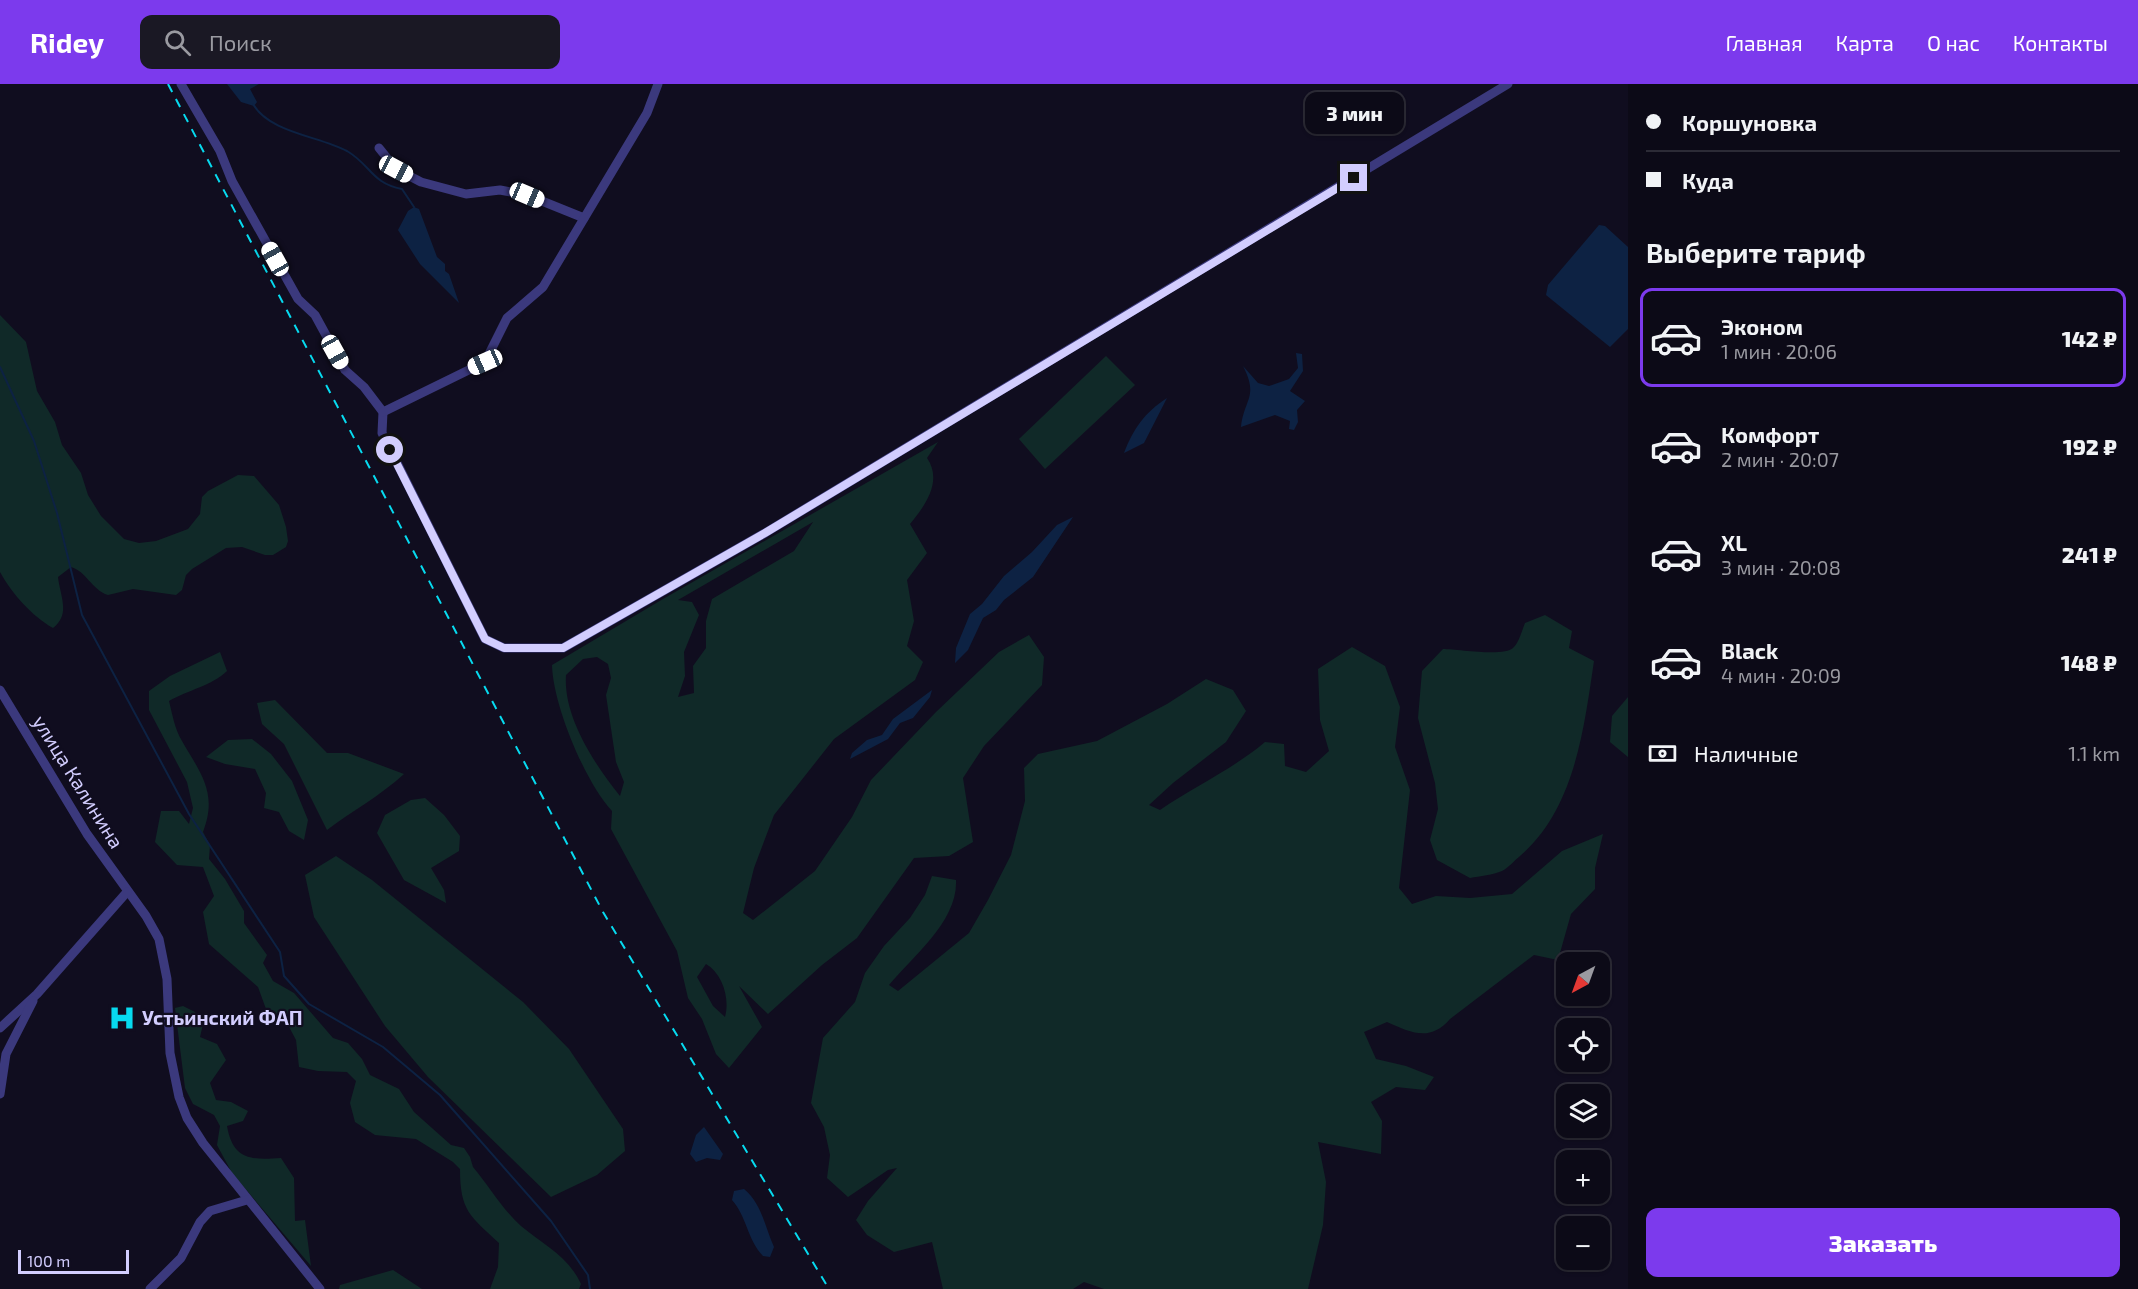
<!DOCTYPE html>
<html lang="ru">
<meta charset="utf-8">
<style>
body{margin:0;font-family:"Exo 2",sans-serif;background:#1a1824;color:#f1f3f6;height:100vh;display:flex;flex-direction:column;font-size:22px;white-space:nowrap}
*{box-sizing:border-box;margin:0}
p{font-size:20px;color:#9a9aa1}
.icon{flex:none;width:33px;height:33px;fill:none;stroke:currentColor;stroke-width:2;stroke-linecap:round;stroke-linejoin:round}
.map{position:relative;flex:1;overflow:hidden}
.side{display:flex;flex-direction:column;background:#0c0a17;width:510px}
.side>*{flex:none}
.top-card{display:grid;align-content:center;height:132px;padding:0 18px;background:#0c0a17}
.needle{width:39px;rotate:221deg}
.buttons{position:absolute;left:1556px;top:868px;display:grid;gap:12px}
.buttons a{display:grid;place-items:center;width:54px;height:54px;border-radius:12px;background:#0c0a17;box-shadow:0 2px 4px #0004,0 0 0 2px #2c2b36;font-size:30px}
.scale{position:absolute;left:18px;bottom:15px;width:111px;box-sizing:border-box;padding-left:6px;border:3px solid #d2cdfe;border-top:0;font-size:16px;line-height:21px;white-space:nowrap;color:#d2cdfe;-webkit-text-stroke:4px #100d1f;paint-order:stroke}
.end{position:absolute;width:27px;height:27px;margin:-14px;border:8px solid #d2cdfe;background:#111;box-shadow:0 0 0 3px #111}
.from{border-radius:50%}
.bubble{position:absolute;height:42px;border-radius:12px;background:#0c0a17;box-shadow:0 2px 4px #0004,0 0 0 2px #2c2b36;font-size:20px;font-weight:800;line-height:42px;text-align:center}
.car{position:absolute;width:18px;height:36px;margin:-18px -9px;border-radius:8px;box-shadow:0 0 4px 2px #0007;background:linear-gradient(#fff 24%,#345 0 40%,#fff 0 76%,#345 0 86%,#fff 0)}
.top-card b{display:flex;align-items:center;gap:21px;height:57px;font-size:22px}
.top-card b+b{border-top:2px solid #2c2b36}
.top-card i{width:15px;height:15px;background:#f1f3f6}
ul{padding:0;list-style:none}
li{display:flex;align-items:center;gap:18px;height:99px;margin:0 12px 9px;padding:0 6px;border:3px solid transparent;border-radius:12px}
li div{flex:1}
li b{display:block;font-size:22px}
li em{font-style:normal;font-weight:800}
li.on{border-color:#7c3aed}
li>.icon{width:54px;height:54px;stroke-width:1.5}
h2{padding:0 18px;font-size:27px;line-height:72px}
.pay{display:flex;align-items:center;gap:15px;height:66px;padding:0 18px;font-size:22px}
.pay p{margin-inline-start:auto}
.primary-button{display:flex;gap:12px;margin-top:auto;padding:12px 18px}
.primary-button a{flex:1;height:69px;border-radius:12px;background:#7c3aed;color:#fff;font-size:24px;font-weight:800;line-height:69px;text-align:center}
header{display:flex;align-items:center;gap:36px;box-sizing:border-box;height:84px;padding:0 30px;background:#7c3aed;color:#fff}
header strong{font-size:28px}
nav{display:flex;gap:33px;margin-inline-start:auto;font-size:21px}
.search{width:420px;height:54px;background:#1a1824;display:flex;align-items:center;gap:15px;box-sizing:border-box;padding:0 21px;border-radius:12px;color:#9a9aa1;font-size:22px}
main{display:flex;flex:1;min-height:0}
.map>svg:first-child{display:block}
.green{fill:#102928;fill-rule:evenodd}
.water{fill:#0d2243}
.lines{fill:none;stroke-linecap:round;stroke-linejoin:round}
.stream{stroke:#0d2243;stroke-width:2}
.minor{stroke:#3b397d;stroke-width:9}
.rail{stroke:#07daef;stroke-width:2;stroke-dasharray:9 8;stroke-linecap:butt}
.route{stroke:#d2cdfe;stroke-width:8}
.labels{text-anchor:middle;stroke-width:4.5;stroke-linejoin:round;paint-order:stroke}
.street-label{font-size:20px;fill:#d2cdfe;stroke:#100d1f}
.poi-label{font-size:20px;font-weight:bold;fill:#d2cdfe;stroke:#100d1f;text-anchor:start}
</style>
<header>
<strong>Ridey</strong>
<div class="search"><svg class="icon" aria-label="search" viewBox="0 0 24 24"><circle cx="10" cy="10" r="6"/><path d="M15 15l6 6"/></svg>Поиск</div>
<nav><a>Главная</a><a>Карта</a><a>О нас</a><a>Контакты</a></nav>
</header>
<main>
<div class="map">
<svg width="1628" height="1205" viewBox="0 0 1628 1205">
<rect width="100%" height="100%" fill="#100d1f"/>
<g class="green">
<path d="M0,231L26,258L37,307L55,338L62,361L81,389L88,411L101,432L124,455L139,459L156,457L188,445L200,430L202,413L208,407L238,391L254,392L279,421L286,443L288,457L286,463L273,471H265L242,463L226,464L192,485L186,491L182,506L176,511L133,505L108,511C92,506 86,487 71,483L58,493C60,512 71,530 53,544C32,532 12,510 0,488Z"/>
<path d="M1106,272L1135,301L1045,385L1019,355Z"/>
<path d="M938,358L927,374C943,397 925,422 910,440L927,469L907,496L914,537L907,562L923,578L915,596L834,655L774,731L754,784L743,829L753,836L815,787L852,733L871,696L936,628L999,568L1029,551L1044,573L1042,601L984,662L963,694L973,758L949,772L914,774L857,854L822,881L768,930L739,902L762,943L729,984L716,970L702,935L688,914L677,867L611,745L612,727C585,698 553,621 552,581L663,515ZM813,438L794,467L712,515L706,537V564L693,582L694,609L678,613L685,592L684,568L699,531L692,518L678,516ZM597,573L608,580L611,594L606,611L616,678L624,698L620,712C595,681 563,633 566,591L583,575ZM706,880C723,890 730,915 725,933L713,922L697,893Z"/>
<path d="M1545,531L1572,547L1569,564L1594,577C1584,644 1575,725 1520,772C1515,776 1508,784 1502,787C1493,791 1480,792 1470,794L1437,776L1430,756L1438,725L1435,699L1418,634L1422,587L1443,565C1457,565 1504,573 1513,564C1519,559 1522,546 1525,539Z"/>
<path d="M1352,563L1385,582L1400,623L1395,663L1410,706L1399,804L1412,820L1436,812L1470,814L1512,810L1562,767L1603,750L1595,784V805L1571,830L1558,876L1534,871L1450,935C1430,958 1412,949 1387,938L1364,948L1376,975L1406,982L1434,993L1425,1006L1396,1003L1371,1018L1382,1037L1381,1070L1318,1058L1326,1098L1323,1141L1308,1205H1104L1084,1198L1073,1205H943L932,1158L894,1168L867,1151L856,1136L868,1117L897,1084L888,1086L848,1113L827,1094L830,1071L824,1043L811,1019L823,954L855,918L865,889L884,862L910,834L925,811L932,792L956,796C958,837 913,872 889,901L898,907L969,849L988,816L1011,771L1025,717L1024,684L1038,670L1097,657L1167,620L1206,595L1233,606L1246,627L1226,658L1173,699L1149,721L1160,726C1195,702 1233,685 1265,658L1284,660L1285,682L1306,688L1329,667L1320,636L1318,585Z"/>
<path d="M220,568L227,587C211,602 188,606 169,617C172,629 175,646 182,657C201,690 218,709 203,748L210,761L209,775L225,795L244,827V839L267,871L263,879L273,897L294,909L333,954L348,959L362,975L370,991L399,1005L414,1028L451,1061L464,1064L470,1073L473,1083C489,1102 503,1126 521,1142C544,1161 568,1172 581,1200L579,1205H490L498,1183L499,1159C470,1132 460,1127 460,1085L453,1078L416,1055L375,1051L355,1038L350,1019L356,997L347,988L318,987L299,983L296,956L288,941L266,925L258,903L209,860L203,828L214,812L203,783L177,781L155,758L161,727H179L189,740L193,724L187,698L149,626V607L170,592Z"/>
<path d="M1628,613V673L1610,658L1612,632Z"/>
<path d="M275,616L327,669H348L404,690C380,712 352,727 327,746L284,660L262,640L257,619Z"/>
<path d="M252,655L271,670L292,697L308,736L304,756L289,747L279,728L264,724L266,709L255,685L225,680L206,673L228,656Z"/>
<path d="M425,714L444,731L460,752L459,767L431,784L444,806L446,819L404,796L377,749L385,731L411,716Z"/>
<path d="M336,772L372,796L523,918L569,965L623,1045L625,1067L597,1091L551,1113L428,993L385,942L314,833L305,791Z"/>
<path d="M183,922L195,928L203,940L200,953L217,960L226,976L210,999L216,1016L231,1018L248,1027L243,1037L227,1042C233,1076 251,1076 281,1074L294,1094L295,1137L305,1136L311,1182L232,1089L217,1061L220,1042L214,1031L193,1020L185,1004L175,924Z"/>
<path d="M393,1186L422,1205H339L340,1201Z"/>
</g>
<g class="water">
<path d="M227,0H259L250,5L257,18L254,22L241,18Z"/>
<path d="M414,123L419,125L437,173L445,180V187L449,190L459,219L420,180L398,146L408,127Z"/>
<path d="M1599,141L1605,142L1628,163V245L1610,263L1546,211L1548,201Z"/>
<path d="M1296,269L1302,270L1303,287L1290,307L1305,317L1297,326L1298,338L1294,346L1289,345L1290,337L1275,331L1241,343C1244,315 1259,313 1243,282L1258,299L1269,302L1289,295L1298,284Z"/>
<path d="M1167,314L1144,359L1124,369C1133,345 1145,328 1167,314Z"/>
<path d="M1073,433L1033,493L1004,516L996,526L983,534L968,566L955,579L956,564L970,530L982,520L1004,492L1032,468L1057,441Z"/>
<path d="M932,606L930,613L913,634L900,639L888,655L850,675L852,669L867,656L882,651L893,635Z"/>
<path d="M704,1043L723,1070L720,1076L707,1074L696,1078L690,1070L696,1051Z"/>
<path d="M744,1105C762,1120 765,1143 774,1163L770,1173L763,1172C747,1155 747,1133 732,1116L734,1107Z"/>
</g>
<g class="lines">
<g class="stream">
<path d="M253,20C270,49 319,52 347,67C371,81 371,99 402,105L414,123"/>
<path d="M0,283L34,357L57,429L82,531L189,730L280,868L284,892L309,920L383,963L440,1011L551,1137L588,1191L590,1205"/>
</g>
<g class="minor">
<path d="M181,0L220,67L232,97L298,215L315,231L345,286L364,303L383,328L382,349L485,555L504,564H563L765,449L1508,0"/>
<path d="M379,64L396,85L421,98L466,110L500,106L527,111L584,134"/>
<path d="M383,328L485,278L507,234L543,203L647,29L658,0"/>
<path d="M0,606L87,750L146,832L159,855L167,895L170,969L179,1013L187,1034L203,1059L320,1205"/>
<path d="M0,944L37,910L127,808"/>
<path d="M0,1010L6,970L33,917"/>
<path d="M150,1205L181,1174L200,1138L210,1127L247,1116"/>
</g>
<path class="rail" d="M168,0L603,828L829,1205"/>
</g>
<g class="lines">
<path class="route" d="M390,366L485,555L504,564H563L765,449L1354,94"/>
</g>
<defs>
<symbol id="hospital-bare" viewBox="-9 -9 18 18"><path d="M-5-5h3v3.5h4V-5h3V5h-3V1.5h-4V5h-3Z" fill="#07daef" stroke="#100d1f" stroke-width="2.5" paint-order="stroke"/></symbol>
</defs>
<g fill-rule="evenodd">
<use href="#hospital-bare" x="103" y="915" width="38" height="38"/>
</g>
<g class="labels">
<g class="street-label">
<text transform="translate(78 698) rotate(58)" y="7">улица Калинина</text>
</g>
<g class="poi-label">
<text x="142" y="941">Устьинский ФАП</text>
</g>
</g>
</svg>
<div class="buttons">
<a><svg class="needle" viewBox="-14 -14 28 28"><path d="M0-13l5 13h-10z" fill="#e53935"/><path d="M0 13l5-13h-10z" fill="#9a9aa1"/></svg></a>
<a><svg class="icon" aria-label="locate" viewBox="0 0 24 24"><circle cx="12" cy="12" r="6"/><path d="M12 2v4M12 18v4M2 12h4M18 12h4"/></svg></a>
<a><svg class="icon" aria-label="layers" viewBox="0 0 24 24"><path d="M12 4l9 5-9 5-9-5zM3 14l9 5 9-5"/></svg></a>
<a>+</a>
<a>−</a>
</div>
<div class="scale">100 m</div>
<i class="end from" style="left:390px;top:366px"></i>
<i class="end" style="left:1354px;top:94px"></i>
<div class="bubble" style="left:1305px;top:8px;width:99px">3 мин</div>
<i class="car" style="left:396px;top:85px;rotate:118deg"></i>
<i class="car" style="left:527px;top:111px;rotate:113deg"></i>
<i class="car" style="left:275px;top:175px;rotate:331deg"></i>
<i class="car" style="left:335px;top:268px;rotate:151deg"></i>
<i class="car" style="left:485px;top:278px;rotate:246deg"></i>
</div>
<section class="side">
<div class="top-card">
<b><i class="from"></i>Коршуновка</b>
<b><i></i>Куда</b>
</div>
<h2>Выберите тариф</h2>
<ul>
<li class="on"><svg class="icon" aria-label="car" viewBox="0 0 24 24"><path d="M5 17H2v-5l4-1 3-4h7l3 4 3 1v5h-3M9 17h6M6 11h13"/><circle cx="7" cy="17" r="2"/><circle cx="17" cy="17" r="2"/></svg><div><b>Эконом</b><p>1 мин · 20:06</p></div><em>142 ₽</em></li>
<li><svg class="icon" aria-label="car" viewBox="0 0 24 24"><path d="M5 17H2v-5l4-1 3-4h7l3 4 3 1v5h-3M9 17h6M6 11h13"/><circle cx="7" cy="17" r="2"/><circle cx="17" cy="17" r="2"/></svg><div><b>Комфорт</b><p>2 мин · 20:07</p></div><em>192 ₽</em></li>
<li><svg class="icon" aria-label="car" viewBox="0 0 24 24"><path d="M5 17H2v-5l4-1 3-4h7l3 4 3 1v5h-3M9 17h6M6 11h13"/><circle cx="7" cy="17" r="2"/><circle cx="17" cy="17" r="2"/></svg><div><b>XL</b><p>3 мин · 20:08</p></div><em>241 ₽</em></li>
<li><svg class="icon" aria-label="car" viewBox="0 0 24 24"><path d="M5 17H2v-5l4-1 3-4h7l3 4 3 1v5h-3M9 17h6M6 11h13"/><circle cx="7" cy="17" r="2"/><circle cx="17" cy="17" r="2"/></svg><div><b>Black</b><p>4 мин · 20:09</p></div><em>148 ₽</em></li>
</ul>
<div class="pay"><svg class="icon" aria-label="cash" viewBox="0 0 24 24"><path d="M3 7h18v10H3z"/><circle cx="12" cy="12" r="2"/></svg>Наличные<p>1.1 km</p></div>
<div class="primary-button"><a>Заказать</a></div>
</section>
</main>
